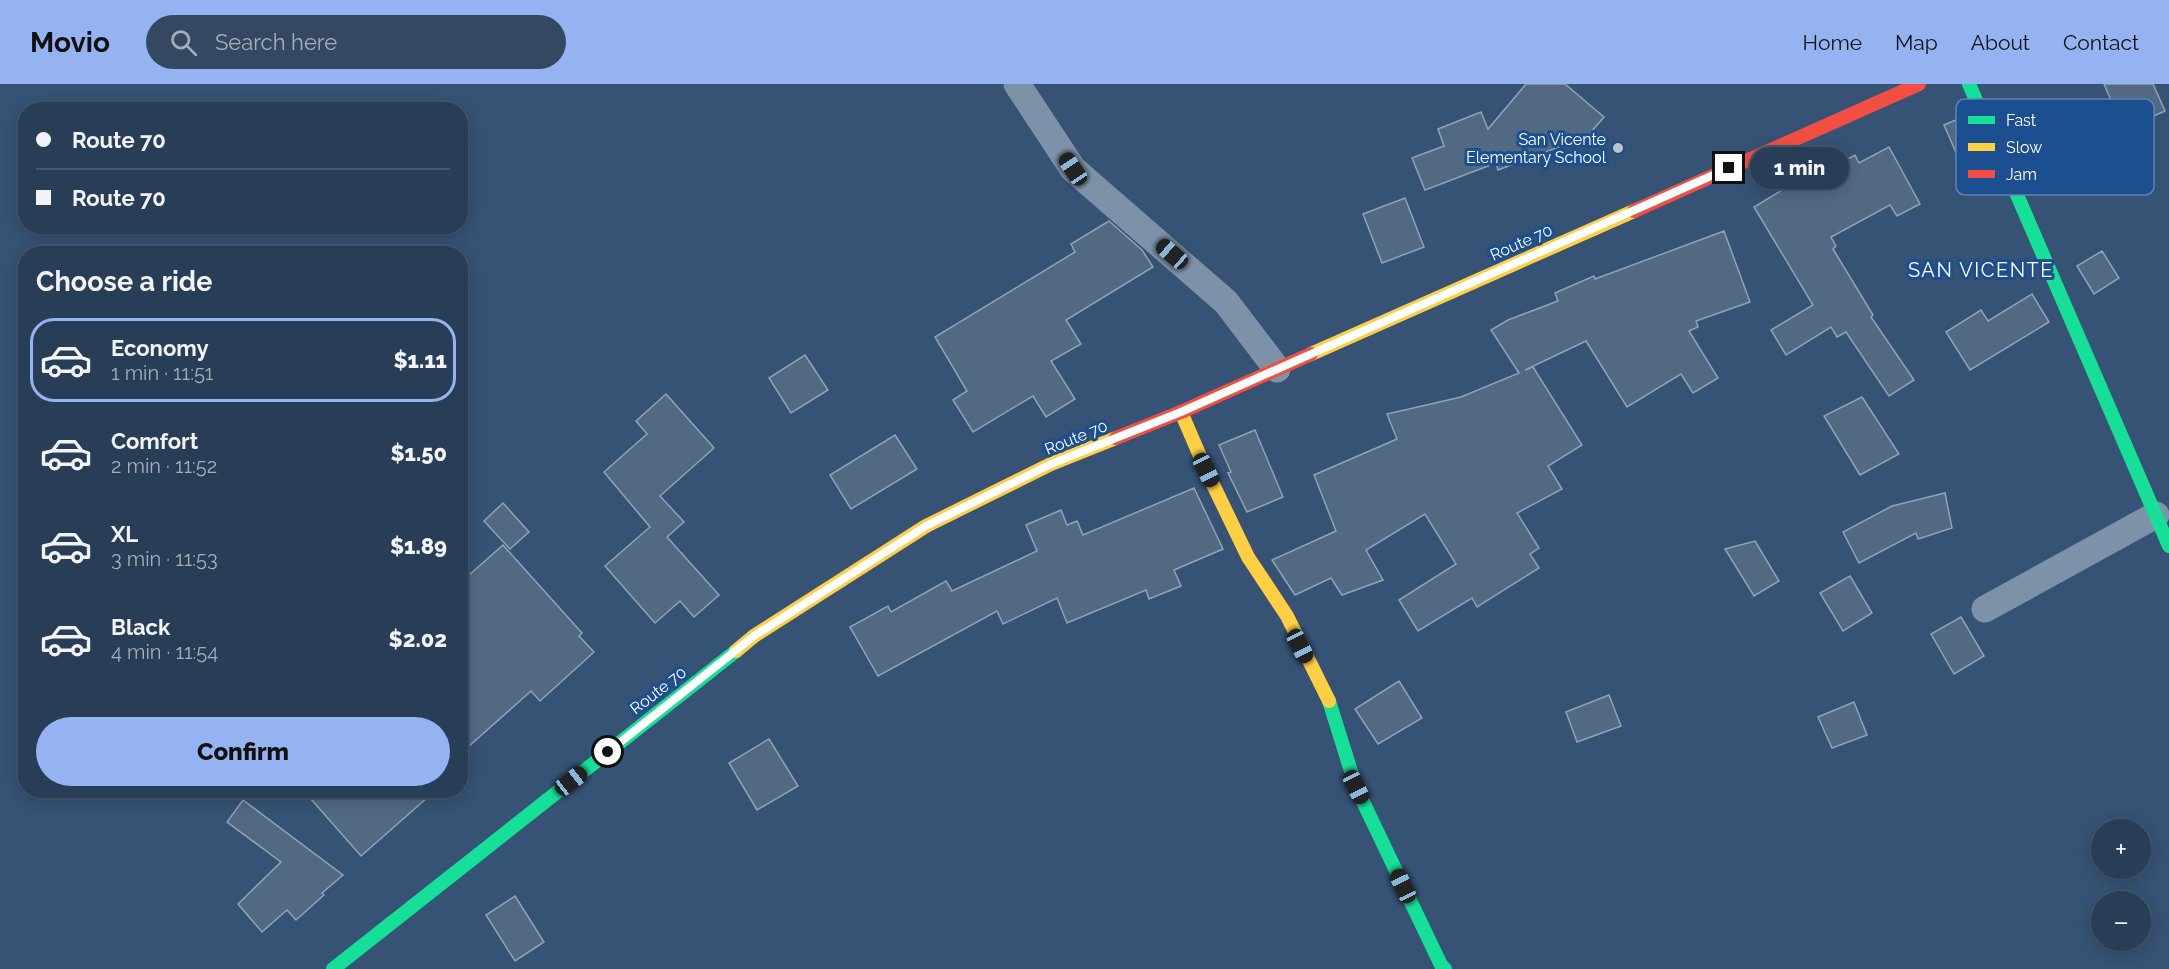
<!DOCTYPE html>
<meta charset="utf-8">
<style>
body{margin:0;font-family:Raleway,sans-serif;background:#344961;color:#f1f3f6;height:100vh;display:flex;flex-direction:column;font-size:22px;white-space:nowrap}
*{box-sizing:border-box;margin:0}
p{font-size:20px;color:#a5aeba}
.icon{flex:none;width:33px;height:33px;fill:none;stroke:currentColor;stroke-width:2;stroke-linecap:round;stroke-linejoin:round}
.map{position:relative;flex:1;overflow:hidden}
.details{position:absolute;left:18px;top:162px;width:450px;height:552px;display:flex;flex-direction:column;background:#283e57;border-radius:24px;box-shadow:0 3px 15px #0003,0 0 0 2px #44576d}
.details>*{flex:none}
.banner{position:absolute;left:18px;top:18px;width:450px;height:132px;border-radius:24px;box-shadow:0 3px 15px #0003,0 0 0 2px #44576d;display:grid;align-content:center;height:132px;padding:0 18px;background:#283e57}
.tools{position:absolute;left:2091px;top:735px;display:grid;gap:12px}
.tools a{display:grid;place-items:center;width:60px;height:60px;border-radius:50%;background:#283e57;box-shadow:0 3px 15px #0003,0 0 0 2px #44576d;font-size:30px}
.end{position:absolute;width:27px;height:27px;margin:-14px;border:8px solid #fff;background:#111;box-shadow:0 0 0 3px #111}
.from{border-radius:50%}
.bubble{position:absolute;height:42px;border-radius:21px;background:#283e57;box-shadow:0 3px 15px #0003,0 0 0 2px #44576d;font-size:20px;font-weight:800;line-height:42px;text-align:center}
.car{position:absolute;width:18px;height:36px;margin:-18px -9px;border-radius:8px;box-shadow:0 0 4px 2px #0007;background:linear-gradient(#222 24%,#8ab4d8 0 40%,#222 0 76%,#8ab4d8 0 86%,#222 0)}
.banner b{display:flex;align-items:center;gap:21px;height:57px;font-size:22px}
.banner b+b{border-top:2px solid #44576d}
.banner i{width:15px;height:15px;background:#f1f3f6}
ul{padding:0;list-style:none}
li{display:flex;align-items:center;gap:18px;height:84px;margin:0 12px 9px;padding:0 6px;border:3px solid transparent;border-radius:24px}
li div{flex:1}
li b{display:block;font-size:22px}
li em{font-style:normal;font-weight:800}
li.active{border-color:#95b2f1}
li>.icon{width:54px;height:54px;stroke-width:1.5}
h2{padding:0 18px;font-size:27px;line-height:72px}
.primary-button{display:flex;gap:12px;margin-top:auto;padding:12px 18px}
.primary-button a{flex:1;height:69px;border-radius:36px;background:#95b2f1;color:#111;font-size:24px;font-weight:800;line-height:69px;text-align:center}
header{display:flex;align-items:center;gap:36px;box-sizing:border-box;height:84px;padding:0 30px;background:#95b2f1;color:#111}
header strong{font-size:28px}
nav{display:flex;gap:33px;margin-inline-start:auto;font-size:21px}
.search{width:420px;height:54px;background:#344961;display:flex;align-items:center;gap:15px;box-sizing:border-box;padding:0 21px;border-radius:33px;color:#a5aeba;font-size:22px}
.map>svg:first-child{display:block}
.building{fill:#526984;stroke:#92a2b6;stroke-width:1.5}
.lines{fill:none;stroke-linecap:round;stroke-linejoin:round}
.street{stroke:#7d92a8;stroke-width:27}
.fast{stroke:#16e098;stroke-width:14}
.slow{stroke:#ffcf43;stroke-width:14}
.jam{stroke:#f24e42;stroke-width:14}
.route{stroke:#fff;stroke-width:8}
.poi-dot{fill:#b9c2ce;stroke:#1b4f8f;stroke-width:2}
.labels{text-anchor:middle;stroke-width:6;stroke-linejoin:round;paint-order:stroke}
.poi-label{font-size:16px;fill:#fff;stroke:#1b4f8f;text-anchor:end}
.street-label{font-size:16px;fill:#fff;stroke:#1b4f8f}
.quarter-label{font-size:20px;letter-spacing:1.5px;fill:#fff;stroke:#1b4f8f}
.key{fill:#1b4f8f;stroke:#5f84b1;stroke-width:1.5}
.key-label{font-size:16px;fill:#fff}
</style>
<header>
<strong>Movio</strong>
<div class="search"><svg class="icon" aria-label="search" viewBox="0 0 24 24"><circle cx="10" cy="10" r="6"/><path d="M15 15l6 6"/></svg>Search here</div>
<nav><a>Home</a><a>Map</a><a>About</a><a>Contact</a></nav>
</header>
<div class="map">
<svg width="2169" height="885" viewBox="0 0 2169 885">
<rect width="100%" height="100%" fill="#365274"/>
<g class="building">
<path d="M1526,0H1565L1604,33L1578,63L1572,58L1498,86L1496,79L1425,106L1412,74L1444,62L1438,45L1481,28L1488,45Z"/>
<path d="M2104,0H2153L2165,27L2121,46L2125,54L2045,87L2043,85L2032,92L2018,65L2037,53L2113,21Z"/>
<path d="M1963,33L1976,64L1957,71L1944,41Z"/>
<path d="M1889,63L1920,120L1897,132L1890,121L1831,153L1836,162L1833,165L1873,231L1871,233L1914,296L1889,312L1846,248L1837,253L1831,243L1786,271L1771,246L1813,221L1754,123L1797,97L1800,101L1855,71L1859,79Z"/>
<path d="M1405,114L1424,163L1382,179L1363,130Z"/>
<path d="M1109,137L1142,166L1153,183L1066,236L1081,260L1051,277L1075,315L1046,333L1033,312L973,348L953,316L967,307L935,253L1075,168L1071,160Z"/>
<path d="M1724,147L1750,218L1696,237L1698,243L1689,247L1718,294L1693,309L1681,290L1627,323L1586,257L1525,286L1533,283L1582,361L1548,382L1562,405L1517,429L1539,464L1530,470L1539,484L1477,523L1472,514L1418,547L1399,516L1456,480L1425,430L1366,466L1383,496L1342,511L1331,494L1295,511L1272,476L1336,447L1314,391L1397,355L1387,330L1461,313L1519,289L1491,246L1508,236L1558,217L1555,209L1594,192L1595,195Z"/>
<path d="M2102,167L2119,194L2094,210L2077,182Z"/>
<path d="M2032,210L2049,238L1970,286L1946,248L1981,226L1988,237Z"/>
<path d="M805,271L828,306L791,329L769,294Z"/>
<path d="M666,310L714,364L660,412L684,438L667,453L719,511L694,533L680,517L655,539L605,482L650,443L604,388L647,350L636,337Z"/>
<path d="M1862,313L1899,370L1860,391L1824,332Z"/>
<path d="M1255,346L1283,413L1247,428L1228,389L1231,388L1219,361Z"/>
<path d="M895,351L917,385L851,425L830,391Z"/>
<path d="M1194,404L1223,465L1174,486L1181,502L1149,515L1146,506L1067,539L1057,514L1003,540L997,527L878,592L850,543L888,522L891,528L946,497L952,507L1037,467L1026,441L1061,426L1067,441L1077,437L1083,451Z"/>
<path d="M1945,409L1952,444L1918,455L1916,449L1859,479L1843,448L1892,422Z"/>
<path d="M503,419L529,448L510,465L484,437Z"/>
<path d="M1755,457L1779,497L1754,512L1725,465Z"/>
<path d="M503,461L582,549L579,552L594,568L540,617L531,607L460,670V499Z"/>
<path d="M1850,492L1872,529L1843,547L1820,509Z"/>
<path d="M1961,533L1984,572L1954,590L1931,550Z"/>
<path d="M1399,597L1422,634L1378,660L1355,625Z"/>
<path d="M1609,611L1621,642L1577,658L1566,628Z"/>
<path d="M1854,618L1867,651L1832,664L1818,633Z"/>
<path d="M769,655L798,702L757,726L729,679Z"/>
<path d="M303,706H436L361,772Z"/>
<path d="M243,716L343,791L322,809L324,811L296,836L287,826L262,848L238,820L281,778L227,738Z"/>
<path d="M515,812L544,858L515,877L486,831Z"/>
</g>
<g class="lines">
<g class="street">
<path d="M1017,0L1073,85L1226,218L1277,285"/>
<path d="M1985,525L2156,431"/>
</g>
<g class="fast">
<path d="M1969,0L2169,462"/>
<path d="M1329,617L1356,703L1441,881L1445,885"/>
<path d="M333,885L736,567"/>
</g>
<g class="slow">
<path d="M1311,270L1634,127"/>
<path d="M1181,328L1206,386L1248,473L1287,532L1329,617"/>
<path d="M736,567L754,552L926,442L1051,380L1116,354"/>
</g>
<g class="jam">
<path d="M1634,127L1919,0"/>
<path d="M1116,354L1181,328L1311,270"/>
</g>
</g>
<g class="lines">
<path class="route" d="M608,668L754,552L926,442L1051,380L1181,328L1729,84"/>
</g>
<circle class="poi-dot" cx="1618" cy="64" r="6"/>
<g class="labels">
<g class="poi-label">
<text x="1606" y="61">San Vicente<tspan x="1606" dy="18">Elementary School</tspan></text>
</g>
<g class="street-label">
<text transform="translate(1521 158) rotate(-24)" y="6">Route 70</text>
<text transform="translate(1076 353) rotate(-22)" y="6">Route 70</text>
<text transform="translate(658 606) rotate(-38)" y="6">Route 70</text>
</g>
<g class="quarter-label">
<text x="1981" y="193">SAN VICENTE</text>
</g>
</g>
<rect x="1956" y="15" width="198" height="96" rx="9" class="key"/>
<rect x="1968" y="32" width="27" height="8" fill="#16e098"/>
<rect x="1968" y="59" width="27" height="8" fill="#ffcf43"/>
<rect x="1968" y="86" width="27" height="8" fill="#f24e42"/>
<g class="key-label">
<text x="2006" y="42">Fast</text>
<text x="2006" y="69">Slow</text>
<text x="2006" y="96">Jam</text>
</g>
</svg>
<div class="tools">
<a>+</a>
<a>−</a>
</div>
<i class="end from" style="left:608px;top:668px"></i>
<i class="end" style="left:1729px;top:84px"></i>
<div class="bubble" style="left:1750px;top:63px;width:99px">1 min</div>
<i class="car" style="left:1073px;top:85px;rotate:326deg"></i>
<i class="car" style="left:1172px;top:170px;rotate:311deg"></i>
<i class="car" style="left:1206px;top:386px;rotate:154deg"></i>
<i class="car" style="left:1300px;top:562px;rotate:153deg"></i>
<i class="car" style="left:571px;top:697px;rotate:52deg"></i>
<i class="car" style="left:1356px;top:703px;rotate:154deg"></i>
<i class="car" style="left:1403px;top:802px;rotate:335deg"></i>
<div class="banner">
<b><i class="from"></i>Route 70</b>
<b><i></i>Route 70</b>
</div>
<section class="details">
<h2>Choose a ride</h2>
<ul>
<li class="active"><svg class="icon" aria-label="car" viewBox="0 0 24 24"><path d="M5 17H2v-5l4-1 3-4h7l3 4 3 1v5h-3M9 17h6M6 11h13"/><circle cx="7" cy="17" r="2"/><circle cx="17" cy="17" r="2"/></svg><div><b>Economy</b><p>1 min · 11:51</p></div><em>$1.11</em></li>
<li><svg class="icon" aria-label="car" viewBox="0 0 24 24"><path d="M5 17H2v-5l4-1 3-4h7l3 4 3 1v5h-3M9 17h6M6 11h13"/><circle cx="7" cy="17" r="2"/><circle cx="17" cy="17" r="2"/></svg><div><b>Comfort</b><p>2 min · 11:52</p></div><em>$1.50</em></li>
<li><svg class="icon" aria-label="car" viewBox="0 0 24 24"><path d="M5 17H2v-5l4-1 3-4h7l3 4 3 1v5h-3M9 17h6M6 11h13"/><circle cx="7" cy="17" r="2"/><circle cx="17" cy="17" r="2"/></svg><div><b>XL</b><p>3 min · 11:53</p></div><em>$1.89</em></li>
<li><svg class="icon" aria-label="car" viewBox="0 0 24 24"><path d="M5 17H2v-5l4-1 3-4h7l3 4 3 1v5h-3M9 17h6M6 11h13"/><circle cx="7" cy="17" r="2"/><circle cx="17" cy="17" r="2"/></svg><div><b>Black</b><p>4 min · 11:54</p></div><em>$2.02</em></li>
</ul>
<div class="primary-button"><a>Confirm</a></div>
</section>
</div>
